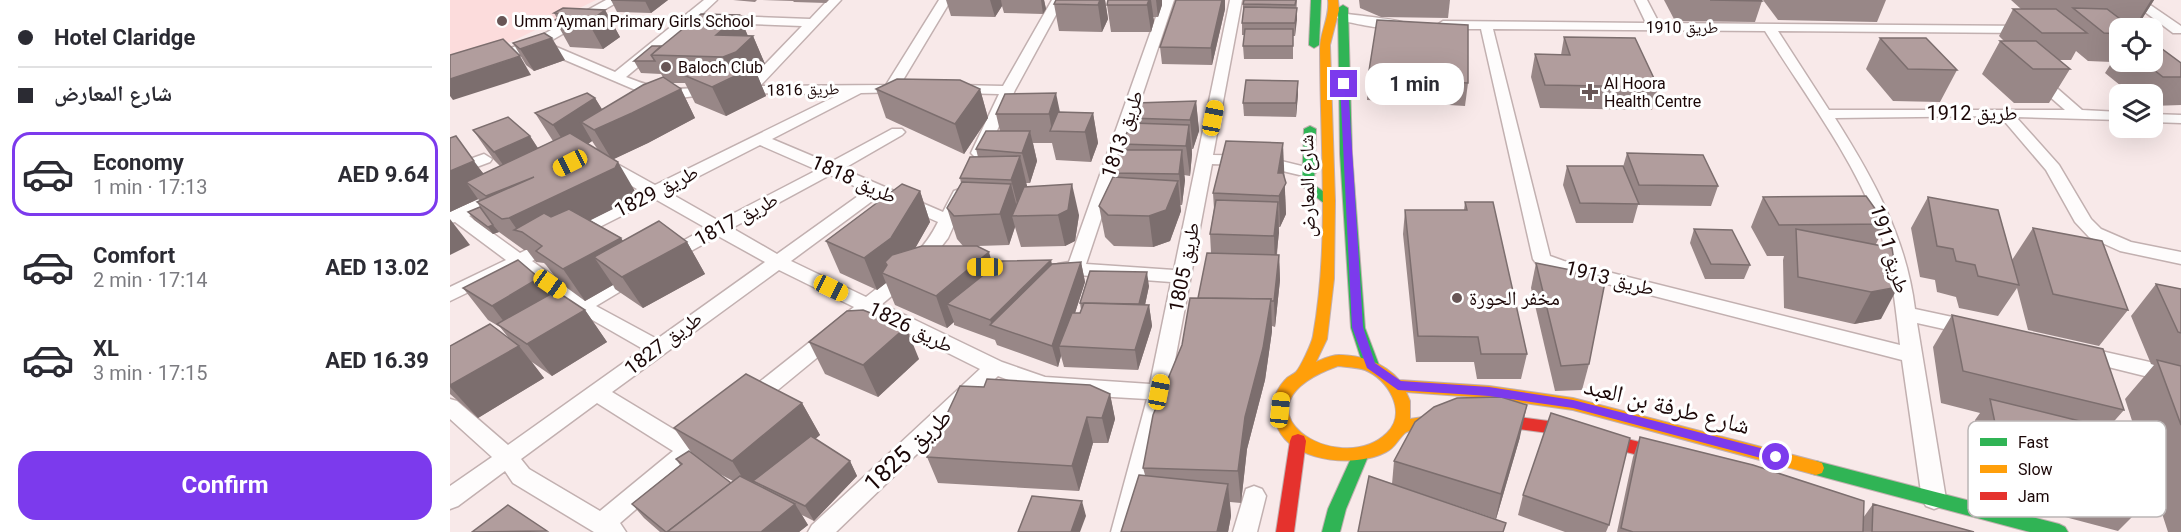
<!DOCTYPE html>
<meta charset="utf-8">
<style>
body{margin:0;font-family:Roboto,"Noto Naskh Arabic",sans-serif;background:#f7f7f7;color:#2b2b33;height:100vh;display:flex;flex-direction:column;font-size:22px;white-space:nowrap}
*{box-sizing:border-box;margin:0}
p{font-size:20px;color:#7c7c81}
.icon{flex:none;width:33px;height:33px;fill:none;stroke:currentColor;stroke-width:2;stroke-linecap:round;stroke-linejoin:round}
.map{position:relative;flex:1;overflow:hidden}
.drawer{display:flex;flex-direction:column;background:#fff;width:450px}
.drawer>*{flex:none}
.banner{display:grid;align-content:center;height:132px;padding:0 18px;background:#fff}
.tools{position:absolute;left:1659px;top:18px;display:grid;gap:12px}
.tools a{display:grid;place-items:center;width:54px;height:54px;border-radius:12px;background:#fff;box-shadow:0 6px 24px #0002;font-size:30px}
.end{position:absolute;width:27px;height:27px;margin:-14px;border:8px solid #7c3aed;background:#fff;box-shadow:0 0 0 3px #fff}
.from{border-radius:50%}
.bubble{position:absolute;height:42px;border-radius:18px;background:#fff;box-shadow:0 6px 24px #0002;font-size:20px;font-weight:700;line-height:42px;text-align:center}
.car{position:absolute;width:18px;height:36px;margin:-18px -9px;border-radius:8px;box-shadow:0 0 4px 2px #0007;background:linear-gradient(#f5c518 24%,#345 0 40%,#f5c518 0 76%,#345 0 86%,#f5c518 0)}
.banner b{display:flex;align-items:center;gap:21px;height:57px;font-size:22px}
.banner b+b{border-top:2px solid #e1e1e2}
.banner i{width:15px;height:15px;background:#2b2b33}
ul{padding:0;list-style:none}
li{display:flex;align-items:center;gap:18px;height:84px;margin:0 12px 9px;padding:0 6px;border:3px solid transparent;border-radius:18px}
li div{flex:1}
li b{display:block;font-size:22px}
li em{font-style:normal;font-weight:700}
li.active{border-color:#7c3aed}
li>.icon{width:54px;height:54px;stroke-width:1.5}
.cta{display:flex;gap:12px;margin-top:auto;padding:12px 18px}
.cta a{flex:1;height:69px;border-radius:18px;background:#7c3aed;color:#fff;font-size:24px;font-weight:700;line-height:69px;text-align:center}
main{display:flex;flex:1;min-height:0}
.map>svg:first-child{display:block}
.built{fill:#fcdcdc}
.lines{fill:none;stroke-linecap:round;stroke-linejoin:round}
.street-casing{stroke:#c2b0b0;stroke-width:3}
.fast-casing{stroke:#c2b0b0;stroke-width:2}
.slow-casing{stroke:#c2b0b0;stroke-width:2}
.jam-casing{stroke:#c2b0b0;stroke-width:2}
.street{fill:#fefcfc;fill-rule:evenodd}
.fast{fill:#30b455;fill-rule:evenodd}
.slow{fill:#ff9f0a;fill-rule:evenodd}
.jam{fill:#e5322d;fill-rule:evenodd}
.wall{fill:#988787;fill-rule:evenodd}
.shaded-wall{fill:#7c6e6e}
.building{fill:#b19d9d;stroke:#7c6e6e;stroke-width:1.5}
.route{fill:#7c3aed}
.poi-dot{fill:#685656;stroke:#fff;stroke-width:2}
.labels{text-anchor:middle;stroke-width:6;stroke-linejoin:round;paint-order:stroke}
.far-poi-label{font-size:16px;fill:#1b0707;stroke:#fff;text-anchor:start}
.far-street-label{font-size:16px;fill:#1b0707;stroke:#fff}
.street-label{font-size:20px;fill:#1b0707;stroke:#fff}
.poi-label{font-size:20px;fill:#1b0707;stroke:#fff;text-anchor:start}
.near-street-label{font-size:24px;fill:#1b0707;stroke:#fff}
.key{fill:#fff;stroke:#bbb5b5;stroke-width:1.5}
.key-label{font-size:16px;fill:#1b0707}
</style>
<main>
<section class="drawer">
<div class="banner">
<b><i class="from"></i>Hotel Claridge</b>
<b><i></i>شارع المعارض</b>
</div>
<ul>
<li class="active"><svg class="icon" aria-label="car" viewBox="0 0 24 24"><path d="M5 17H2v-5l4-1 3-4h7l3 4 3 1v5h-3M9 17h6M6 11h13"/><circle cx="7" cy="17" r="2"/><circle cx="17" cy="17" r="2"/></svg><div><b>Economy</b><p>1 min · 17:13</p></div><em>AED 9.64</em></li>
<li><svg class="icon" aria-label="car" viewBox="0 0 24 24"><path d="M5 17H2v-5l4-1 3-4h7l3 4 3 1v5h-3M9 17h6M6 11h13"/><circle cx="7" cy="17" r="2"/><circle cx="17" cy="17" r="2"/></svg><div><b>Comfort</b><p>2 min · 17:14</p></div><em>AED 13.02</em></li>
<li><svg class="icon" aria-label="car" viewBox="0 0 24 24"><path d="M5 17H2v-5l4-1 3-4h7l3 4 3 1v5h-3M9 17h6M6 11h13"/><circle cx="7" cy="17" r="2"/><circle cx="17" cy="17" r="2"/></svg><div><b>XL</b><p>3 min · 17:15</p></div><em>AED 16.39</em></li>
</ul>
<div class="cta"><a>Confirm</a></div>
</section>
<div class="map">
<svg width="1731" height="532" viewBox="0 0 1731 532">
<rect width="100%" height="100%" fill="#f8e9e9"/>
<path class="built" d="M0,0H146L63,41L0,60Z"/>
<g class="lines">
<defs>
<g id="street">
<path d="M156,0H171L97,43L165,72L254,0H267L251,15L360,19L378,0H391L310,86L436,85L489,0H501L450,85L457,86V92L411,93L322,139L379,163L442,129H452L455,132L452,135L393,169L493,212L504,191L510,189L518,194L498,238L473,270L432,304L552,362L595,377L700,384L721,282L614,274L605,268L608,264L619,262L712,0H724L636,264L724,270L780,0H792L763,155L811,156L864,169L866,172L858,177L811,166L762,164L719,392L685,532H661L697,399L594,393L548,376L386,532H358L362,525L530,369L420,314L307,407L300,409L293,407L290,401L293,395L404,307L329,270L162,392L238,438L257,426L265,429L268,435L265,441L170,523L176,532H144L63,483L55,471L8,506L0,509V486L42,457L0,419V399L7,401L58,445L193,349L132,314L117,323H103L100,318L103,313L118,305L68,268L0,301V287L56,260L5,222L0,223V211L44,193H56L58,196L56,199L19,216L70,253L192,192L148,166L146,163L148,160H160L205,185L390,94L285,93V87L294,86L352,26L242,22L176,77C213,92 224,90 263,86L268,87V93L222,99L202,97L87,48L0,78V69L81,41ZM310,145L367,170L269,221L218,192ZM380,175L415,191L327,254L282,228ZM429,196L488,222C472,255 444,275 416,297L341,261ZM205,199L256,228L211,253L208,257L211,261H223L268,236L315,262L207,339L146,306L191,279L194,275L191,271H179L132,297L82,261ZM147,403L223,451L150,511L79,469L71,459Z"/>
<path d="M602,0H614L565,90L537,153L529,158L524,156L521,153L549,94L506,93L499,89L506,85L553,86Z"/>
<path d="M1185,0H1197L1209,23L1580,26V32L1575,33L1328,31L1379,110H1615L1583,82V76H1593L1632,110L1670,112V120L1566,117L1609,165L1641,219L1651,229L1681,242L1731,252V264L1670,251L1639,237L1625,222L1596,170L1550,116L1385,118C1423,178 1456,237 1465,309L1521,321L1528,323L1531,328L1528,333L1521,335L1467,323L1496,499L1492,506L1484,509L1476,506L1472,499L1452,360L1103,270L1086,263L1083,259L1031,29H993L987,25L993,21L1196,23ZM1043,29L1315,31C1353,92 1400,153 1426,220C1441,260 1445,302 1450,345L1114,261L1100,256Z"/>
<path d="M1679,0H1693L1731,26V33H1723Z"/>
<path d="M893,13C905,16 952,19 957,24C945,34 904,23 889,20L887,17Z"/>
<path d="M1702,114L1731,115V123L1702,122Z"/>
<path d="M34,154L42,159L40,162L0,177V166Z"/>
<path d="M1633,347L1731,369V385L1626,359L1623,354L1626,349Z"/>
<path d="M804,486L812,489L816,496L807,532H783L796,489Z"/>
</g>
<g id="fast">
<path d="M861,0H871L869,45L864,48L859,45Z"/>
<path d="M893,5L898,8L902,154L915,328L929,365L926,369H916L913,365L901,328L890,154L888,8Z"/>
<path d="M860,126L866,129L864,185L883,198L885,201L883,204H875L852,186L854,129Z"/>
<path d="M911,447L917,449L919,454L896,509L890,532H872L878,509L903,454L905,449Z"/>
<path d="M1366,461L1609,524L1615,527L1618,532H1580L1366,475L1360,473L1358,468L1360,463Z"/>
</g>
<path id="slow" d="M878,0H888L889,10L880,45L885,201L884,279L877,339L866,362C873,359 881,355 889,355C910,355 935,363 949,380L1039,386L1123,398L1366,461L1372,463L1374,468L1372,473L1366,475L1123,410L1039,398L956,392L960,401V419L998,413L1004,415L1006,419L1004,423C994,426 959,429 955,433C948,439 945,448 936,452C908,467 850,463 831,434C820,416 820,396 835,380C838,376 843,375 846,372C850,368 862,343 863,336C880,241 870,144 870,49C870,32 880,17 878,0ZM888,366C896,367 906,367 915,370C938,379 958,412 937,433C889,480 772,407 888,366Z"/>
<g id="jam">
<path d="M1037,413L1106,422L1219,449L1225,451L1227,456L1225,461L1219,463L1106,434L1037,425L1031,423L1029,419L1031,415Z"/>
<path d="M848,434L854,436L856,441L844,532H826L840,441L842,436Z"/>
</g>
</defs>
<use href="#street" class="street-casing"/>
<use href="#fast" class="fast-casing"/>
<use href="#slow" class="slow-casing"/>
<use href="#jam" class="jam-casing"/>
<use href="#street" class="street"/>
<use href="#fast" class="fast"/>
<use href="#slow" class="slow"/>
<use href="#jam" class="jam"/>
</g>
<g class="wall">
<path d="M161,0H218L201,13L167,12Z"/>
<path d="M283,0H307L305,2Z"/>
<path d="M310,0H379L376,3L344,2L343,1Z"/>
<path d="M496,0H594L596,9L593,14L554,13L552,6L545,17L501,16Z"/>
<path d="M606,0H655L658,19L652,32L609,31L604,4Z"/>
<path d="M658,0H712V5L708,17H703L704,21L701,32H661L657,5Z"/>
<path d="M726,0H775V9L762,65L712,64L710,47Z"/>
<path d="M847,0L845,36H843V59H794L793,46L795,35H792V23L793,12V4Z"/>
<path d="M909,0H1000L998,18L931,17L910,8Z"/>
<path d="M1214,0H1311L1312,1L1305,22L1225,21Z"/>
<path d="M1313,0H1436L1427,22L1328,20Z"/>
<path d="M1561,0H1704L1690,22L1685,26H1679L1670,28V62L1731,63V105L1702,106V94H1681L1655,73L1662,62L1638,61L1626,51L1621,60H1609L1620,69L1599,103H1564L1532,74L1550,41H1554L1549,36L1563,9H1571Z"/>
<path d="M155,10L170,37L153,49L120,47L105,20L107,18L104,13Z"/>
<path d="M289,15L298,36H303L315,64L306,72L316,96L276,116L245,103L235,83H222L231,89L245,118L198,143L163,159L186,193L183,199L140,220L171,238L173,241L237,242L255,274L193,308L165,289L163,285L135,301L109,282L96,265L94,263L86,262L77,250H74L49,232L43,234L24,220L18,212L30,207L27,202L30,201L28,199L0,212V138L34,174L50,166L44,160L23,130L80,136L88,148L103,141L85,113L145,98L152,109L213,77L211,74L191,73L184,61L211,46ZM142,141L148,150L138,144Z"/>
<path d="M1114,37L1208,87L1202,110L1090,108L1081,77L1085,54L1111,55Z"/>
<path d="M1430,38L1507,70L1490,102L1443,101L1416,69Z"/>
<path d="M63,43L115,60L84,71L76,65Z"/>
<path d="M918,77L1018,83L1015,106L917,100Z"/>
<path d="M426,89H530L538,118L514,154L436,118Z"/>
<path d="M848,94L846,117L794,116L793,103Z"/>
<path d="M746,101L749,131L743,149H742V154L740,176L734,175L735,180L732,205H730L731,211L720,241L703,247L664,246L655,237L649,206L663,177L662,173L672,150L671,144L681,127L679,118Z"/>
<path d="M610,112L643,113L648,143L641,162L606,160L602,143H583L587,161L580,183H576L577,186L629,215L625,241L615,246L571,247L565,227L559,245L528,246L543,267L631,262L635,282L625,313H630L631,310L630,303L699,286L695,305H699L702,326L688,370L614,367L611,356L608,367L547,345L545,340L504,325V322L497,328L445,305L436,283L427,290L390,273L376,241L470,191L480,222L465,248L513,246L507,239L497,208L511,183L510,178L528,157L526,149L550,131L546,114Z"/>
<path d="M1177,153L1268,186L1261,206L1188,205L1183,223H1126L1113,185L1117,166L1173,167Z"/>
<path d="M834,174L836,214L830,227H829L827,255H829L830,280L825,327L822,326V331L815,380L797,449L791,503L780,502L781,516L778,532H671L695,475L693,468L732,345L748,298L761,253L760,234L764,209L763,193Z"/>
<path d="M1313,197L1436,224L1426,244L1431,319L1404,324L1334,308L1333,260L1334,256H1317L1301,227Z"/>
<path d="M1478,197L1562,260L1583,228L1678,310L1649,346L1578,330L1567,288L1548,316L1509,308L1506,297L1487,292L1485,280L1470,277L1461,228Z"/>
<path d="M1015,202L1077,354L1071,379H1027L1024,362H966L953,234L955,210H1014Z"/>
<path d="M1244,229L1300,265L1294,279H1255L1240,243Z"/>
<path d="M1086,263L1139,364L1132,390L1105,391L1081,288Z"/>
<path d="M89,278L101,294L135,310L157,342L102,376L82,362L94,378L28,418L0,394V346L58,337L50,327L38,320L13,288Z"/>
<path d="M1706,284L1731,289V532H1718L1675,399L1704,365L1701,364L1681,316Z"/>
<path d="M1502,315L1674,410L1658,428L1688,511L1668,531L1540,497L1525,420L1530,413L1491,403L1483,347Z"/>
<path d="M359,342L469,359L428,397L375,374Z"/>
<path d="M660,394L665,419L658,443H643L629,491L488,483L477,457Z"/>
<path d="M352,403L370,435L365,439L400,461L407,476L364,521L352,515L358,525L349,532H210L194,518L182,504L230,465L226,459L241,452L224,428ZM266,472L283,481L281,483Z"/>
<path d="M1070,437L1046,519L942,484L944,461Z"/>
<path d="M1190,437L1413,518L1423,504L1524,532H1167L1183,457Z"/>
<path d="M1073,495L1159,525L1156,532H1115L1068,515Z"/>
</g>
<g class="shaded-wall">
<path d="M196,0H218L201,13L195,1Z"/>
<path d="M540,0H551L552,6L545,17Z"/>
<path d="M591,0H594L596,9L593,14Z"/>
<path d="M650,0H655L658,19L652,32L648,5Z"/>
<path d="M699,0H701L704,21L701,32L697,5Z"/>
<path d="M706,0H712V5L708,17Z"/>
<path d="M772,0H775V9L762,65L761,48Z"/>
<path d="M1701,0H1704L1690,22L1685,26Z"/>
<path d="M847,8V20L845,36V23Z"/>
<path d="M155,10L170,37L153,49L138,22Z"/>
<path d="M289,15L299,39L303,36L315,64L306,72L316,96L276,116L262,87L282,78L273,57L266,35Z"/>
<path d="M102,38L115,60L84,71L70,49Z"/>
<path d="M70,56L81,75L3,100L0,96V79Z"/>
<path d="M848,81V94L846,117V103Z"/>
<path d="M231,89L245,118L198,143L162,160L144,130L131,122L142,141L122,155L103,125L145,98L160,123Z"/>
<path d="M530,89L538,118L514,154L505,124Z"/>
<path d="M606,93L612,122L602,131L599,114Z"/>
<path d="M746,101L749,131L743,149L740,120Z"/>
<path d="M643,113L648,143L641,162L635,132Z"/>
<path d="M739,125L742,154L740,176L736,146Z"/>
<path d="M580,131L587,161L580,183L572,153Z"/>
<path d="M80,136L99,166L65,182L44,152Z"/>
<path d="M833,143L836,214L830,227L828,173Z"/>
<path d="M732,150L735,180L732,205L729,174Z"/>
<path d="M570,156L577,186L569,211L561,180Z"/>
<path d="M24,161L46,191L16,182L28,199L0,212V171Z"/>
<path d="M168,162L186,193L183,199L91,245L72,232L68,231L59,218L53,219L36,196L84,177Z"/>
<path d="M728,181L731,211L720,241L703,247L699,216Z"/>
<path d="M561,184L569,215L562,216L565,227L559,245L550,214Z"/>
<path d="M622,184L629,215L625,241L615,246L608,215Z"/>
<path d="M470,191L480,222L453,270L437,265L435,262L440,277L432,273L436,283L427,290L414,258Z"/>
<path d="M828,202L829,233L825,267L824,236Z"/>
<path d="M0,219L20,245L0,255Z"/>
<path d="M43,225L49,232L43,234L38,227Z"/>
<path d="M171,238L189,268L237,242L255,274L193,308L172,277L144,257L163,285L135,301L113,269Z"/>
<path d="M539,252L548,284L497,304L504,322L497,328L486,296Z"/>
<path d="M829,255L830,280L825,327L824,301Z"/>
<path d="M601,260L606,281L542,325L540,320Z"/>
<path d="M631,262L635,282L614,347L609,346L611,356L608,367L602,346Z"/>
<path d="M697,272L699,286L692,319L689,304Z"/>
<path d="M89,278L112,310L65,336L42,306Z"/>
<path d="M1448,287L1431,319L1404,324L1421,292Z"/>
<path d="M821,299L822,331L815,380L797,449L791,503L788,471L795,417Z"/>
<path d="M699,305L702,326L688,370L685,350Z"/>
<path d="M135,310L157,342L102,376L77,344Z"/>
<path d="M456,327L469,359L428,397L413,365Z"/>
<path d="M69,346L94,378L28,418L0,387V385Z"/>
<path d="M660,394L665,419L658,443L652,418Z"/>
<path d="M352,403L370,435L311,485L303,481L308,488L302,493L282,461Z"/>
<path d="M1077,405L1070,437L1044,526L1051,494Z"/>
<path d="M637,417L643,443L629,491L622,466Z"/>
<path d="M400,461L407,476L364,521L355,506Z"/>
<path d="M778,484L781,516L778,532H767Z"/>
<path d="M632,501L636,516L630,532H621Z"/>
<path d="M345,504L358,525L349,532H311Z"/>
</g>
<g class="building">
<path d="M161,0H196L195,1Z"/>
<path d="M606,0H650L648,5L604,4Z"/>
<path d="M658,0H699L697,5H657Z"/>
<path d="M726,0H772L761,48L710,47Z"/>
<path d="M794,0H846L845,5L793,4Z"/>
<path d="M1260,0H1311L1312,1Z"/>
<path d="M794,7L847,8L845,23H792Z"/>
<path d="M113,8L155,10L138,22L105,20L114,14L104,13Z"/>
<path d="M1623,8L1657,9L1682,28H1670V34L1654,33Z"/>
<path d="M1563,9H1606L1637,33H1592Z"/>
<path d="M251,14L289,15L266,35L303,36L286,52L273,57L201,55Z"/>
<path d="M927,20L1018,25V83L918,77Z"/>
<path d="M795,29H843V46H793Z"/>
<path d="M94,33L102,38L70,49L63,43Z"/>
<path d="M1114,37L1185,38L1208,87L1095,85L1085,54L1120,55Z"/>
<path d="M1430,38H1476L1507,70L1458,69Z"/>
<path d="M53,39L70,56L0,79V55Z"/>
<path d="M1550,41H1586L1620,69H1583Z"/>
<path d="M1702,45L1708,46L1731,63V77H1713L1694,62H1702Z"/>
<path d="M202,46H211L201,55L205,61H184Z"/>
<path d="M250,65L304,67L262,87L231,74Z"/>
<path d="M213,77L231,89L182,113L144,130L131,122L193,85Z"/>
<path d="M447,79L510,80L530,89L505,124L426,89Z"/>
<path d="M796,80L848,81L846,103H793Z"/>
<path d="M137,93L145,98L103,125L85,113Z"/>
<path d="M606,93L599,114H546L555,94Z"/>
<path d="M746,101L740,120L679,118L685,103Z"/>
<path d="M608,112L643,113L635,132L600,131Z"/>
<path d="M58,117L80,136L44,152L23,130Z"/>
<path d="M682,123L739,125L736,146L671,144Z"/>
<path d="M536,131H580L572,153L526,149Z"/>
<path d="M120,133L168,162L165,168L59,218L52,219L27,202L84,177L36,196L16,182Z"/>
<path d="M6,136L24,161L0,171V138Z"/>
<path d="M776,141L833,143L828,173H833L836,183L829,196L763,193Z"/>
<path d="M670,150H732L729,174L662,173Z"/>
<path d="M1177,153L1253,155L1268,186L1189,185Z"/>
<path d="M570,156L561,180L510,178L520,157Z"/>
<path d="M1117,166H1173L1189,204L1130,203Z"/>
<path d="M663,177L728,181L716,210L699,216L658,215L649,206Z"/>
<path d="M512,182L561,184L550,214L504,216L497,208Z"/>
<path d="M452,184L470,191L441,238L414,258L376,241Z"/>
<path d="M622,184L618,210L608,215L562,216L574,187Z"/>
<path d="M1416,196L1436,224L1329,225L1313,197Z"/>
<path d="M1478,197L1548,210L1569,285L1528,276L1525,265L1506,261L1503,249L1487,246Z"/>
<path d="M766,200L828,202L824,236L760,234Z"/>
<path d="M1015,202H1043L1077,354H1031L1028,337L968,336L955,210H1017Z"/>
<path d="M30,207L43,225L38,227L18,212Z"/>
<path d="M119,209L171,238L113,269L86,251L92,246L72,232L64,230L94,213L101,217Z"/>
<path d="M209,221L237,242L172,277L144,257Z"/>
<path d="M1583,228L1652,241L1678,310L1603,294Z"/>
<path d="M1244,229L1282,230L1300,265L1261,264Z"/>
<path d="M1346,229L1442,248L1448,287L1421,292L1348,277Z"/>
<path d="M472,246H527L539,252L486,296L432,273L437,265L435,262L442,255Z"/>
<path d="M757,253L829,255L824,301H820L821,299L748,298Z"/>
<path d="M68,260L89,278L42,306L13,288Z"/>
<path d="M601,260L540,320L497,304L551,261Z"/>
<path d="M631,262L602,346L540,325L602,264Z"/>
<path d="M1086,263L1156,277L1139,364L1111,366Z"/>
<path d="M640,271L697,272L689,304L630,303Z"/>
<path d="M1706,284L1731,289V333L1728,332Z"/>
<path d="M106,291L135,310L77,344L47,324Z"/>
<path d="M740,298L821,299L813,348L795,417L788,471L693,468L703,415L732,345Z"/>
<path d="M634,303L699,305L685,350L609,346L622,313H630Z"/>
<path d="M413,310L456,327L413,365L359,342L397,311Z"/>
<path d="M1502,315L1653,349L1674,410L1513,371Z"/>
<path d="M40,324L69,346L0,385V346Z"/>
<path d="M1707,360L1731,366V425Z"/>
<path d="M296,374L352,403L282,461L224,428Z"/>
<path d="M537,379L640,385L660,394L652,418L637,417L622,466L477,457L510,386L534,387Z"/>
<path d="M1051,397L1077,405L1051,494L944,461L965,422L984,407L1007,398Z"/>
<path d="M1540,399L1662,429L1688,511L1556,476Z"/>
<path d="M1101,413L1180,438L1159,525L1073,495Z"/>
<path d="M361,436L400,461L355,506L303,481Z"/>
<path d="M1190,437L1303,465L1414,501L1413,532H1183L1171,528Z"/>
<path d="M239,451L281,483L217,532H216L182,504L232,464L226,459Z"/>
<path d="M689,475L778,484L767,532H671Z"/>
<path d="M290,476L345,504L311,532H217Z"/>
<path d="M919,476L1056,523L1053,532H908Z"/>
<path d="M582,496L632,501L621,532H568Z"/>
<path d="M1423,504L1524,532H1422Z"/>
<path d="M58,505L97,531L22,532Z"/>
</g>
<path class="route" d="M894,81L898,84L913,327L925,363L951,381L1039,387L1123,400L1326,452L1332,457L1331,461L1326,462L1123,408L1039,396L948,390L917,368L902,327L890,84Z"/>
<g class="poi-dot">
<circle cx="52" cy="21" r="6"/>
<circle cx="216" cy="67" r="6"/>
<path d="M1137 83h6v6h6v6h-6v6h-6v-6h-6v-6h6z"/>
<circle cx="1007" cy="298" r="6"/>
</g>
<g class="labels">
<g class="far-poi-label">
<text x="64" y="27">Umm Ayman Primary Girls School</text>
<text x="228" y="73">Baloch Club</text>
<text x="1154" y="89">Al Hoora<tspan x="1154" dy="18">Health Centre</tspan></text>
</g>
<g class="far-street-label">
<text x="1232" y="33">طريق 1910</text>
<text transform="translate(353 89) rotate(-1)" y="6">طريق 1816</text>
</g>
<g class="street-label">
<text x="1522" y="120">طريق 1912</text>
<text transform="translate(672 134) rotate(-71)" y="7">طريق 1813</text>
<text transform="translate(404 179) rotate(24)" y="7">طريق 1818</text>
<text transform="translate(857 186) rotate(-91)" y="7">شارع المعارض</text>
<text transform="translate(206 191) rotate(-27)" y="7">طريق 1829</text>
<text transform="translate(286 219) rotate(-28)" y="7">طريق 1817</text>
<text transform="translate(1440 249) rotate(73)" y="7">طريق 1911</text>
<text transform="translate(734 267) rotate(-79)" y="7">طريق 1805</text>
<text transform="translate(1160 278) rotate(14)" y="7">طريق 1913</text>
<text transform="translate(461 327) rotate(26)" y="7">طريق 1826</text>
<text transform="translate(213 343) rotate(-37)" y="7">طريق 1827</text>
</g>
<g class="poi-label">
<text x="1019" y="305">مخفر الحورة</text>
</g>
<g class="near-street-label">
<text transform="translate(1217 406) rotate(14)" y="8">شارع طرفة بن العبد</text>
<text transform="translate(458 450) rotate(-43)" y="8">طريق 1825</text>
</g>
</g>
<rect x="1518" y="421" width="198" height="96" rx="9" class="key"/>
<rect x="1530" y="438" width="27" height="8" fill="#30b455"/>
<rect x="1530" y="465" width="27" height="8" fill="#ff9f0a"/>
<rect x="1530" y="492" width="27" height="8" fill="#e5322d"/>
<g class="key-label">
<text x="1568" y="448">Fast</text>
<text x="1568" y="475">Slow</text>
<text x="1568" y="502">Jam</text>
</g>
</svg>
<div class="tools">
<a><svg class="icon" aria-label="locate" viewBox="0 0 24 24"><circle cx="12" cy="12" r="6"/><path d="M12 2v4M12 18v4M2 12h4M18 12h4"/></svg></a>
<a><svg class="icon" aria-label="layers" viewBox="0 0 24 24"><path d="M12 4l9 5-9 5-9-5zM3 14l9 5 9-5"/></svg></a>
</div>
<i class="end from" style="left:1326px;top:457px"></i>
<i class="end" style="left:894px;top:84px"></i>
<div class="bubble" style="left:915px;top:63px;width:99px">1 min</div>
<i class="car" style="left:763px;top:118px;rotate:11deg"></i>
<i class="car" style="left:120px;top:163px;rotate:243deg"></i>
<i class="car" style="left:535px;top:267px;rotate:270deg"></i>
<i class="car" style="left:100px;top:284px;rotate:125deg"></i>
<i class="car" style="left:381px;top:288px;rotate:116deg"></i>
<i class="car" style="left:709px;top:392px;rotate:11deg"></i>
<i class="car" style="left:830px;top:410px;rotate:6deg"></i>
</div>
</main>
